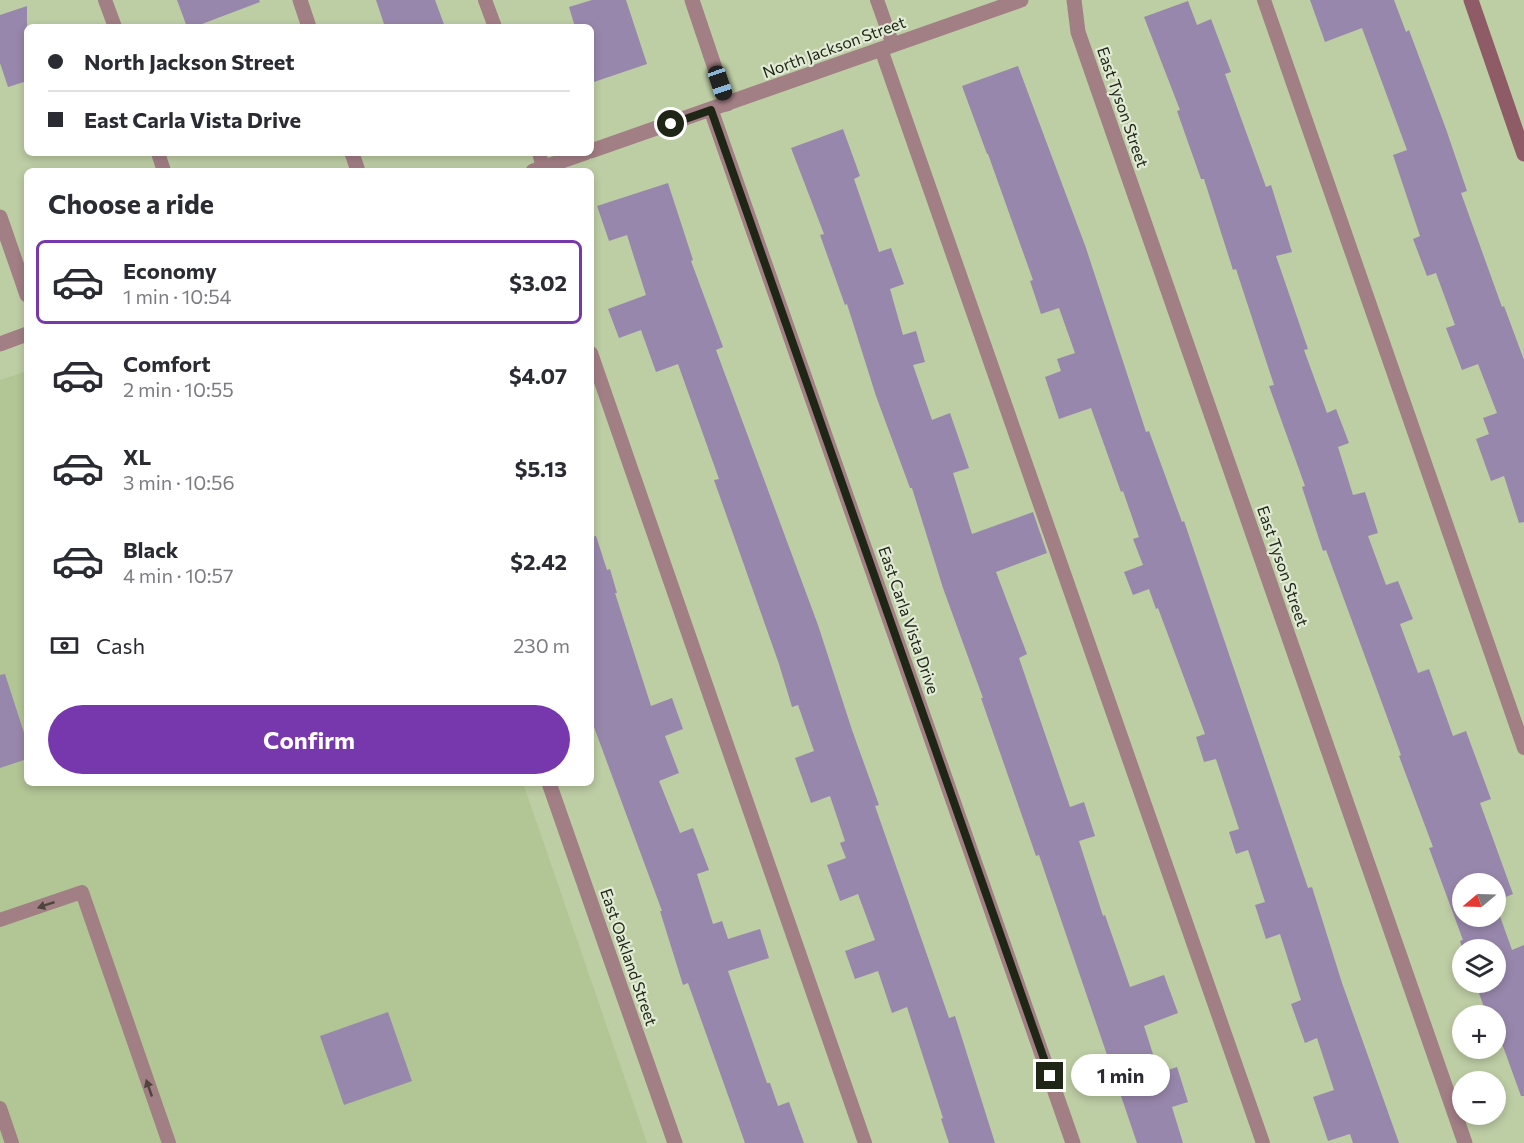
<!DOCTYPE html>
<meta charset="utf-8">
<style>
body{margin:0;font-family:Commissioner,sans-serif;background:#f2f2f3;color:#2b2b33;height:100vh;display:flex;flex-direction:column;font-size:22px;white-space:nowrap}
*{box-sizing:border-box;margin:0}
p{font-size:20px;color:#7c7c81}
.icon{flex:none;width:33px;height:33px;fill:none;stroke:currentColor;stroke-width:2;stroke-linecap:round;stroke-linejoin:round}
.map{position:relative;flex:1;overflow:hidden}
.drawer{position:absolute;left:24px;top:168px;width:570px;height:618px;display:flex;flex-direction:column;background:#fff;border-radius:9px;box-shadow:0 3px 9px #0003}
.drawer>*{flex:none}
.top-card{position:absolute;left:24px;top:24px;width:570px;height:132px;border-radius:9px;box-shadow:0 3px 9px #0003;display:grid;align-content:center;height:132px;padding:0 24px;background:#fff}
.needle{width:39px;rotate:251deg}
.controls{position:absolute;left:1452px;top:873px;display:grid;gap:12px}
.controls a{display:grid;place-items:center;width:54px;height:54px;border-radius:50%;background:#fff;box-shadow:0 3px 9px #0003;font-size:30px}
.end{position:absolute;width:27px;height:27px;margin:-14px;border:8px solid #202616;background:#fff;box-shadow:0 0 0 3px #fff}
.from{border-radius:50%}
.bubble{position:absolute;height:42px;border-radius:21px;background:#fff;box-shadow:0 3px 9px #0003;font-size:20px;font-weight:700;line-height:42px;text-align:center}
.car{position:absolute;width:18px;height:36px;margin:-18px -9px;border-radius:8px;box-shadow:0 0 4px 2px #0007;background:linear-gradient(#222 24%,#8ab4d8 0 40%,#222 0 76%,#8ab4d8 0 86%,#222 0)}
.top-card b{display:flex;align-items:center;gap:21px;height:57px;font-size:22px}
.top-card b+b{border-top:2px solid #e1e1e2}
.top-card i{width:15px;height:15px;background:#2b2b33}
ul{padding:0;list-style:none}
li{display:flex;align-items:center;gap:18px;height:84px;margin:0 12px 9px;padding:0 12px;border:3px solid transparent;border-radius:9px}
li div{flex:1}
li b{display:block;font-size:22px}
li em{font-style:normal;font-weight:700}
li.selected{border-color:#7838ad}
li>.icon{width:54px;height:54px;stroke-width:1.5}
h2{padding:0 24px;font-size:27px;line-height:72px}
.pay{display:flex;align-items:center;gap:15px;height:66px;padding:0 24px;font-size:22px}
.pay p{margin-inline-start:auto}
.cta{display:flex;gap:12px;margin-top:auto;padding:12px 24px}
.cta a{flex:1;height:69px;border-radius:36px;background:#7838ad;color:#fff;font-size:24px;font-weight:700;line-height:69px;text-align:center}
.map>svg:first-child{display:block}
.built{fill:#b2c595}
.building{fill:#9887ac}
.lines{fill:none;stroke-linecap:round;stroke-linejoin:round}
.lane{stroke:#a27e85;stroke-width:14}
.street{stroke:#a27e85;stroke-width:15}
.secondary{stroke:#8e5b66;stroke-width:15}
.oneway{fill:#4e453d}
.route{stroke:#202616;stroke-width:8}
.labels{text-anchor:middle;stroke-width:4.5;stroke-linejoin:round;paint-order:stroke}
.street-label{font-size:16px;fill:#202616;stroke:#e1ead5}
</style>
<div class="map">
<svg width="1524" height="1143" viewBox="0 0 1524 1143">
<rect width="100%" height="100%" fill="#bdcda4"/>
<path class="built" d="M27,371V783H523L647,1143H0V380Z"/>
<g class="building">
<path d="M177,0H259L260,2L194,27H187Z"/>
<path d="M376,0H435L445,27H385Z"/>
<path d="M592,0H626L647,64L591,83V27H575L569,7Z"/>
<path d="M1310,0H1394L1406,32L1409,30L1446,129L1467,191L1461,193L1502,307L1504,306L1524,360V522L1519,523L1504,476L1491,481L1476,439L1489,434L1483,418L1497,413L1478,364L1462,370L1446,328L1455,325L1436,273L1427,276L1413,239L1420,236L1393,155L1407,150L1362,28L1325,42Z"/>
<path d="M1188,1L1197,25L1211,19L1231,72L1225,74L1266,187L1271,185L1292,252L1276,256L1308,349L1304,350L1327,413L1336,409L1349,443L1338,447L1353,495L1365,492L1378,533L1368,536L1386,585L1398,581L1413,619L1400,624L1418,673L1429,669L1453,736L1466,731L1491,799L1480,803L1513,894L1496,901V884H1462V916H1496V905L1512,950L1524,945V1096H1521L1496,1027V1016H1491L1489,1008L1485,1010L1475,982H1496V950H1463L1460,941L1463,940L1429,848L1433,847L1399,756L1401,755L1326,550L1323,551L1302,487L1305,486L1269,386L1274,385L1236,269L1233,270L1204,179H1201L1177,111L1180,110L1144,17Z"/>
<path d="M27,6V81L8,87L0,63V15Z"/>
<path d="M1018,66L1086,248L1146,432L1149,431L1182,522L1184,521L1308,888L1312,887L1342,983L1399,1143H1353L1350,1134L1328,1141L1313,1097L1334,1090L1317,1038L1305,1043L1291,1004L1301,1000L1280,934L1266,939L1255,905L1265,902L1248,850L1236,854L1229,832L1239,829L1216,759L1204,762L1196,737L1205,734L1158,608L1156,609L1149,589L1133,595L1124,572L1143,565L1133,539L1139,537L1123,491L1121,492L1091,408L1059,419L1045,377L1061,371L1057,359L1075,353L1059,308L1041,314L1030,281L1033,280L988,154H987L962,86Z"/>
<path d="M843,129L860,176L854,179L879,252L891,248L904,284L890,289L903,335L916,331L925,362L913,365L932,420L950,413L969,468L953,473L972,534L1033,512L1047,553L996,572L1027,654L1019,658L1070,807L1084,802L1095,836L1079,841L1103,916L1105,915L1130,987L1164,975L1178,1013L1144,1026L1159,1073L1177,1067L1188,1102L1172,1107L1183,1143H1137L1039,855L1036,856L981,698H983L943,588L912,488H910L876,396L847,304L845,305L820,235L824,234L791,148Z"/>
<path d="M668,183L693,260L691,261L723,347L716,350L818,625L852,730L879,805L875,806L949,1018L955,1016L995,1143H949L941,1119L943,1118L907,1007L892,1013L878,971L855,979L845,951L875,940L858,894L840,901L827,865L846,858L840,843L845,841L830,796L811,803L795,758L814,751L798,705L792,707L779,664L714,480L719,479L678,364L656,372L641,330L619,338L608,309L646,295L627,235L609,241L597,206Z"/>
<path d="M596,536L607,570L610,569L617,593H615L651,706L672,698L683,729L665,736L679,773L659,781L680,833L693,828L709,870L697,874L713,924L722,921L728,939L760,929L769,958L728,971L767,1083H770L778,1106L789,1102L804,1143H745L688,983L683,985L660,911H662L591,719V537Z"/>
<path d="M5,674L27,742V759L0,768V675Z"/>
<path d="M388,1012L412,1081L344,1105L320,1036Z"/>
</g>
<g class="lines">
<g class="lane">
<path d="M105,0L115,27"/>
<path d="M485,0L495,27"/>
<path d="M877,0L893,45"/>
<path d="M1264,0L1524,748"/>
<path d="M881,49L1263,1143"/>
<path d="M158,153L164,171"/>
<path d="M539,153L543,167"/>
<path d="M591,353L865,1143"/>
<path d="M0,920L82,892L169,1143"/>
<path d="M0,1108L12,1143"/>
</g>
<g class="street">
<path d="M300,0L309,27"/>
<path d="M692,0L727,104"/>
<path d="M1074,0L1078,32L1465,1143"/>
<path d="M711,110L1073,1143"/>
<path d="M591,151L1021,0"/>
<path d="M352,153L358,171"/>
<path d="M533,171L585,153"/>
<path d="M0,217L27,295"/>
<path d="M0,344L27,334"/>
<path d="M549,783L675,1143"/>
</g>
<path class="secondary" d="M1471,0L1524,154"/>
</g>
<defs><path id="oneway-solid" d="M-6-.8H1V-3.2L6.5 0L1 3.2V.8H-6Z" transform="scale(1.5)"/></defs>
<g class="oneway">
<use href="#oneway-solid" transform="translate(46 905) rotate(161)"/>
<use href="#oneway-solid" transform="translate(149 1088) rotate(-109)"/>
</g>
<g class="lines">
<path class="route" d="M671,124L711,110L1050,1076"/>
</g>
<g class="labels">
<g class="street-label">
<text transform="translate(834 47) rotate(-20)" y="6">North Jackson Street</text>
<text transform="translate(1123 107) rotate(71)" y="6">East Tyson Street</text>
<text transform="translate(1283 566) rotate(71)" y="6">East Tyson Street</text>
<text transform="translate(909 620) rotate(71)" y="6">East Carla Vista Drive</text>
<text transform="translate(629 957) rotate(71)" y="6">East Oakland Street</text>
</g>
</g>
</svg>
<div class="controls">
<a><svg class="needle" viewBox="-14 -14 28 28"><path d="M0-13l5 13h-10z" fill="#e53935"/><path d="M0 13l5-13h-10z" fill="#7c7c81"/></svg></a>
<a><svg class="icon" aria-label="layers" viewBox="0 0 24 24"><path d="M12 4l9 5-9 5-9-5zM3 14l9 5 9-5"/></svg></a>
<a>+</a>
<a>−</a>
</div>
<i class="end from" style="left:671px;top:124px"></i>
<i class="end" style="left:1050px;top:1076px"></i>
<div class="bubble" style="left:1071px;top:1054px;width:99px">1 min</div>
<i class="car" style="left:720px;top:83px;rotate:161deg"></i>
<div class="top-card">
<b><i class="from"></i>North Jackson Street</b>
<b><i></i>East Carla Vista Drive</b>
</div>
<section class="drawer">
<h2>Choose a ride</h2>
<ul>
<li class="selected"><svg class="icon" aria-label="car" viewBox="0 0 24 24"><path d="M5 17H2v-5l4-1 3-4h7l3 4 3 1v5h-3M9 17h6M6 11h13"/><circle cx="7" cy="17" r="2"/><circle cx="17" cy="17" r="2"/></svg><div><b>Economy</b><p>1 min · 10:54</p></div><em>$3.02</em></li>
<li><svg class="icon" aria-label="car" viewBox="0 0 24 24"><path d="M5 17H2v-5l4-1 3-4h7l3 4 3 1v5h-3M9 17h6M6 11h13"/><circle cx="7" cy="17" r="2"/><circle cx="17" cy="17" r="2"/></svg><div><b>Comfort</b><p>2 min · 10:55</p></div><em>$4.07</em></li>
<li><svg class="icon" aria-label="car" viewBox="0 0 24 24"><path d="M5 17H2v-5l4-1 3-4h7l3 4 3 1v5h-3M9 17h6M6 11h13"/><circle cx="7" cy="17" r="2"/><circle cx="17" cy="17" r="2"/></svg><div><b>XL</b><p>3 min · 10:56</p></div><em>$5.13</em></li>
<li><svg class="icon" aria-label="car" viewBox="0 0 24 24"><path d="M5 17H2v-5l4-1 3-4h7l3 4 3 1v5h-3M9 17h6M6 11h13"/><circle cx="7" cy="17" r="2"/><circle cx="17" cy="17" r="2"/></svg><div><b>Black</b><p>4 min · 10:57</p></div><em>$2.42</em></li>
</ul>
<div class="pay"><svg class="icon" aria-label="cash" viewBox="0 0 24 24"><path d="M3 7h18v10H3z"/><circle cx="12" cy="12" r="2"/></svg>Cash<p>230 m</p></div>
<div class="cta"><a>Confirm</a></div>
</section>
</div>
